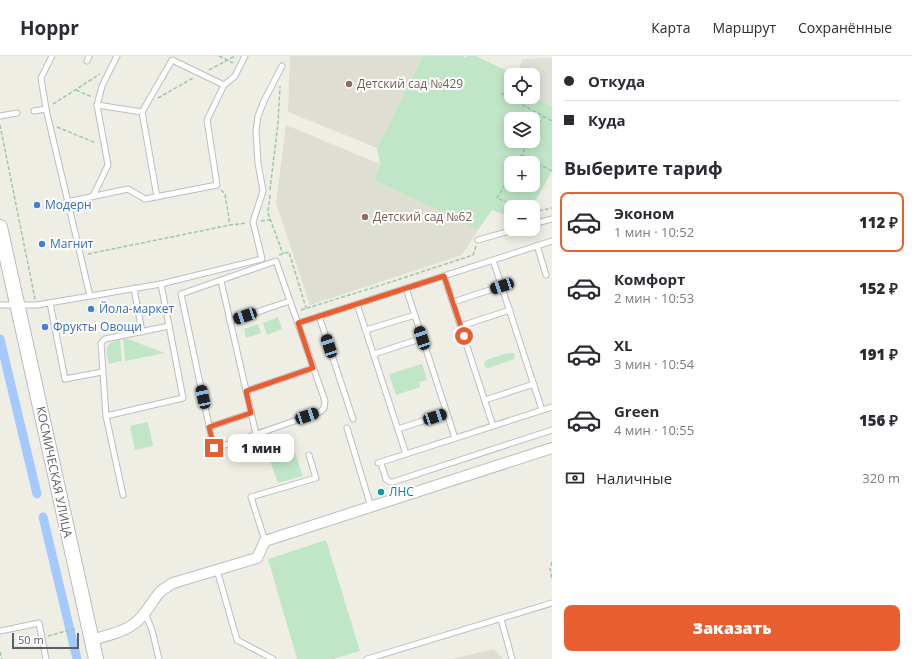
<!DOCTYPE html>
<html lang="ru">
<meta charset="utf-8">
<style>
body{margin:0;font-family:"Open Sans",sans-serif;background:#f7f7f7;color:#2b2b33;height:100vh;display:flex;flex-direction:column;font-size:15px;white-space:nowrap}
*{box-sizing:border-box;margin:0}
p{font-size:13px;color:#7c7c81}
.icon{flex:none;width:22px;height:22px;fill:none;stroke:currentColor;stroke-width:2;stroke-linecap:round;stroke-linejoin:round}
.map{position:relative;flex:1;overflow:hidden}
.details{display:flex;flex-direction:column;background:#fff;width:360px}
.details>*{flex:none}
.hud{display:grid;align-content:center;height:88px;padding:0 12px;background:#fff}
.fabs{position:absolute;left:504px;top:12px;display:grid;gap:8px}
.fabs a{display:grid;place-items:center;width:36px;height:36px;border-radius:8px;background:#fff;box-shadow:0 2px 10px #0003;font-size:20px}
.scale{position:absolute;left:12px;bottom:10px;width:67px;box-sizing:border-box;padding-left:4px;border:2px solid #5c5f65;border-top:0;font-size:11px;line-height:14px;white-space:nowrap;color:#5c5f65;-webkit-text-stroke:3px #fff;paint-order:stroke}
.end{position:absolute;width:18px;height:18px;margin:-9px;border:5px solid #e85e31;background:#fff;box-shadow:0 0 0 2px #fff}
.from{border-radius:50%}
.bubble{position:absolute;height:28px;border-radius:8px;background:#fff;box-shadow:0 2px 10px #0003;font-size:13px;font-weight:800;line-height:28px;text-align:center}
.car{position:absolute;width:12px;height:24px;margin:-12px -6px;border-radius:5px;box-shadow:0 0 3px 1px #0007;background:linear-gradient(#222 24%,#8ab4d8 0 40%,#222 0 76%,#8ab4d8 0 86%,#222 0)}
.hud b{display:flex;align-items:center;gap:14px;height:38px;font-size:15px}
.hud b+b{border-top:1px solid #e1e1e2}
.hud i{width:10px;height:10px;background:#2b2b33}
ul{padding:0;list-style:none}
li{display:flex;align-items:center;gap:12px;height:60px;margin:0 8px 6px;padding:0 4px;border:2px solid transparent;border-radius:8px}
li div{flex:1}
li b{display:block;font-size:15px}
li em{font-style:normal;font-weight:800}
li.active{border-color:#e85e31}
li>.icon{width:36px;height:36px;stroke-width:1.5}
h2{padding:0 12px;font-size:18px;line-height:48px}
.pay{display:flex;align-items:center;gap:10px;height:44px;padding:0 12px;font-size:15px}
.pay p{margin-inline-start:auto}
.action{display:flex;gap:8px;margin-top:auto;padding:8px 12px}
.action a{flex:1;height:46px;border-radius:8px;background:#e85e31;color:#fff;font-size:16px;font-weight:800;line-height:46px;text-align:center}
header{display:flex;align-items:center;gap:24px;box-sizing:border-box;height:56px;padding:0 20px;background:#fff;border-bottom:1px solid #e1e1e2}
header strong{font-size:19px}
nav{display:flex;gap:22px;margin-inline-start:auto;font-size:14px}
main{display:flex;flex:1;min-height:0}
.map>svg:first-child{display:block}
.industrial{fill:#e0e0d9}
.education{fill:#dfded3}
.green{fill:#c1e6c7;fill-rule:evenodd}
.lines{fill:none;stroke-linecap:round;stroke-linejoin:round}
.canal{stroke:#a5c8fe;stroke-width:9}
.lane-casing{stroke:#bcbdc3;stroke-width:7}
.street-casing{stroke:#bcbdc3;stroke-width:12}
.secondary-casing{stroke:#babcc2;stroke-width:16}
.path{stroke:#9ac7ae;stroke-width:1.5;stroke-dasharray:4 2;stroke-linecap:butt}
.lane{stroke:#fff;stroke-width:5}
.street{stroke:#fff;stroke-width:10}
.secondary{stroke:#fff;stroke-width:14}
.route{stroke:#e85e31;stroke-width:5}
.education-dot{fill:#8d6e63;stroke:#fff;stroke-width:1.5}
.shop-dot{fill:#3f7fe0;stroke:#fff;stroke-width:1.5}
.culture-dot{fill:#0f9aa8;stroke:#fff;stroke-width:1.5}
.labels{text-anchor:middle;stroke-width:4;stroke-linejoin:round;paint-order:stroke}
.education-label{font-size:12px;fill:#785e54;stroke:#fff;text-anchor:start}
.shop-label{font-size:12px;fill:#366cbe;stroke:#fff;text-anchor:start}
.street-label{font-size:12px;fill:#5c5f65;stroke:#fff}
.culture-label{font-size:12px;fill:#0d838f;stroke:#fff;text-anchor:start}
</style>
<header>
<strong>Hoppr</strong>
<nav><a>Карта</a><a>Маршрут</a><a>Сохранённые</a></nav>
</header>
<main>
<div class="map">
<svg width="552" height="603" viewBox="0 0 552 603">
<rect width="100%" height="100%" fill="#efeee5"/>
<path class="industrial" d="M550,2L552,3V51L533,40V19H517L522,3Z"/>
<g class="education">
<path d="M290,0H423L377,92L288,56Z"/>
<path d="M286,69L380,108L374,124L478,174L462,199L310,249L276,147Z"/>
<path d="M494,593L503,603H452Z"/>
</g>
<g class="green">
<path d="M423,0H463L466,2L467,0H476L507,15L504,22L511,28V41L533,40L552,51V115L532,151H511V161L492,154L478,174L374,124L380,108L377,92ZM511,63H533V85H511ZM511,107H533V129H511Z"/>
<path d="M278,261L282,273L267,279L263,267Z"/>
<path d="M258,268L261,277L246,282L244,273Z"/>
<path d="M123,283H128L165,297L125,305Z"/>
<path d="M120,284L122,305L109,308C106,294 103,287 120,284Z"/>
<path d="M508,297H513L515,299L514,303L489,312L485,311L484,308L486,304Z"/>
<path d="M422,308L427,324L419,326L420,331L396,339L389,318Z"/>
<path d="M148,366L153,390L135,394L130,370Z"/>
<path d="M295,397L303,420L278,427L270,405Z"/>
<path d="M326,484L360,595L333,603H297L268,503Z"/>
</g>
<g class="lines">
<g class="canal">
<path d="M0,283L37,438"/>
<path d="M43,461L77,603"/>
</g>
<defs>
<g id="lane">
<path d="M52,0L41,22L46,53L90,240"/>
<path d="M87,5L89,0"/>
<path d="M224,29L235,20L245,0"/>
<path d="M34,55L46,53"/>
<path d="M142,56L157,141"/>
<path d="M0,60L17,57"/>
<path d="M93,140L108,109L97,49L102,30L117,0"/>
<path d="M67,146L128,133L145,143L217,129L207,64L224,29L172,4L142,56L97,49"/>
<path d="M533,168L552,163"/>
<path d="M478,184L517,173"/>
<path d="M537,189L546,219"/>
<path d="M493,204L542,354"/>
<path d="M276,205L325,345L324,352L320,356L214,393L181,238Z"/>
<path d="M444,220L493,370"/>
<path d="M221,225L256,378"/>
<path d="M134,232L142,276"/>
<path d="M406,232L455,382"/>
<path d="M453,246L502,230"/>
<path d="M50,247L65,323L102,316"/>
<path d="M357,248L406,398"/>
<path d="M0,249H37L161,228L262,203L253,166L263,135L258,107L256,74L258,60L264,45L282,10"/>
<path d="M319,260L353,363"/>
<path d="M230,265L290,245"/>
<path d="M298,267L552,185"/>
<path d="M461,270L510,254"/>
<path d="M366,274L415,259"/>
<path d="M374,298L423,282"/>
<path d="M246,335L313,312"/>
<path d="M485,344L534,328"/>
<path d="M106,360L183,342L161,228"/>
<path d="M209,371L251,357"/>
<path d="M347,372L371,451"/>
<path d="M398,373L447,357"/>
<path d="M378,407L552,351"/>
<path d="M381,407L386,423L390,426H393L552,374"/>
<path d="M123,439L106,360L101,287L105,283L169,270"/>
<path d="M265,485L251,441L316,422L309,399"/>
<path d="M217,514L237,584L273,603"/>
<path d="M145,557L152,574L159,603"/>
<path d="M501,563L512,603"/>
<path d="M0,575L39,567L46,603"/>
<path d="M367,603L552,547"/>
</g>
<path id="street" d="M91,584C105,580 122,577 135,567C146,559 151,546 160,536C164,532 169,530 173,527L257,502L265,485L552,392"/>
<path id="secondary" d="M0,171L96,603"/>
</defs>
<use href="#lane" class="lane-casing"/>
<use href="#street" class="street-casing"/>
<use href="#secondary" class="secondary-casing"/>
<g class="path">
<path d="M219,0L233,7"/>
<path d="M209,14L235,0"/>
<path d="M76,34L92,41"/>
<path d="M501,37L552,65"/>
<path d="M158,42L193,22"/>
<path d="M53,48L100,18"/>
<path d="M0,69L35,243"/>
<path d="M57,71L96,87"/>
<path d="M533,78L543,61"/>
<path d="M522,99L552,115"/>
<path d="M517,107L529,85"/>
<path d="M511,118L497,142L517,151"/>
<path d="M221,134L225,138L230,169"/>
<path d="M270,134L278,67L280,30"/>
<path d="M270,139L268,157L283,198"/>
<path d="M533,156L552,152"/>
<path d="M261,165L270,164"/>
<path d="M88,198L230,169L247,167"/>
<path d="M279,199L289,196L306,252"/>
<path d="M301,254L391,226L473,199L476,190"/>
<path d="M552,506L550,512L552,524"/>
<path d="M48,580L77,572"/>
<path d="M0,596L2,603"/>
</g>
<use href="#lane" class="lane"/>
<use href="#street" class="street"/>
<use href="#secondary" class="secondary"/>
</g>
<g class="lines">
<path class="route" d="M214,392L209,371L251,357L246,335L313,312L298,267L444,220L464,280"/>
</g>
<g class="education-dot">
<circle cx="349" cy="28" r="4"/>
<circle cx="365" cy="161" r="4"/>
</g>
<g class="shop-dot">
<circle cx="37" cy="149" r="4"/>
<circle cx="42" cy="188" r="4"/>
<circle cx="91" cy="253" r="4"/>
<circle cx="45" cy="271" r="4"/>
</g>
<circle class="culture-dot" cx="381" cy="436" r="4"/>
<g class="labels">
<g class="education-label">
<text x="357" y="32">Детский сад №429</text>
<text x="373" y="165">Детский сад №62</text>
</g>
<g class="shop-label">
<text x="45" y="153">Модерн</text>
<text x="50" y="192">Магнит</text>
<text x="99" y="257">Йола-маркет</text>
<text x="53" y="275">Фрукты Овощи</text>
</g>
<g class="street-label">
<text transform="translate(54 416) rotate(78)" y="4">КОСМИЧЕСКАЯ УЛИЦА</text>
</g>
<g class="culture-label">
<text x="389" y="440">ЛНС</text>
</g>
</g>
</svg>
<div class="fabs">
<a><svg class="icon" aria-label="locate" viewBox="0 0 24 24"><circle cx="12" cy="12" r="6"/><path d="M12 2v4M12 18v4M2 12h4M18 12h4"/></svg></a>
<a><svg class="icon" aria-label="layers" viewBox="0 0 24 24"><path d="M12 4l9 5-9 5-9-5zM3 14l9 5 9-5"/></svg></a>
<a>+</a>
<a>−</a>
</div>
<div class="scale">50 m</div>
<i class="end from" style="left:464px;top:280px"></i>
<i class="end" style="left:214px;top:392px"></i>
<div class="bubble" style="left:228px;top:378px;width:66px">1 мин</div>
<i class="car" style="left:502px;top:230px;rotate:252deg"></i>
<i class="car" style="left:245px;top:260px;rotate:251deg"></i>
<i class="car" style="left:422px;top:282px;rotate:342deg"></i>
<i class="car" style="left:329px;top:290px;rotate:342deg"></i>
<i class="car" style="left:203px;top:341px;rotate:348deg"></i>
<i class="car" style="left:307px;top:360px;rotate:71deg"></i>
<i class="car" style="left:435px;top:361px;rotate:72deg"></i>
</div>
<section class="details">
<div class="hud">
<b><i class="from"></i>Откуда</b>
<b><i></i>Куда</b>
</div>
<h2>Выберите тариф</h2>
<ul>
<li class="active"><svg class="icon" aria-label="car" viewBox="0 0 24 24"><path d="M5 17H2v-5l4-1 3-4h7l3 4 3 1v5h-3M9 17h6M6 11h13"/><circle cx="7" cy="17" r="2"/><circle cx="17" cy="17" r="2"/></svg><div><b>Эконом</b><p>1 мин · 10:52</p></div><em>112 ₽</em></li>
<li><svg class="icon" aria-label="car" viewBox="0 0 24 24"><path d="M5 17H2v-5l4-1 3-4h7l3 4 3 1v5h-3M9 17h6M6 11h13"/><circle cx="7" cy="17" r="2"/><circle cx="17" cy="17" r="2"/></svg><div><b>Комфорт</b><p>2 мин · 10:53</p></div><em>152 ₽</em></li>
<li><svg class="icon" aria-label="car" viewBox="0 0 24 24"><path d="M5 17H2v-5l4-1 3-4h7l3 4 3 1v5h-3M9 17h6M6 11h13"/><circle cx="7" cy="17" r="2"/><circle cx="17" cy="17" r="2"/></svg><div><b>XL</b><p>3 мин · 10:54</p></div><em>191 ₽</em></li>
<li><svg class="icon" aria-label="car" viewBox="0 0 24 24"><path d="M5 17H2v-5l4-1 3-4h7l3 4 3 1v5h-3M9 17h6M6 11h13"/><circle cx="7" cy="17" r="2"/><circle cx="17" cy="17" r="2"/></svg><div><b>Green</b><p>4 мин · 10:55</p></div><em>156 ₽</em></li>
</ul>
<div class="pay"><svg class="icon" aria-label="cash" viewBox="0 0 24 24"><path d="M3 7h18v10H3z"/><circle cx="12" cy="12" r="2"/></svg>Наличные<p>320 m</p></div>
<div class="action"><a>Заказать</a></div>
</section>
</main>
